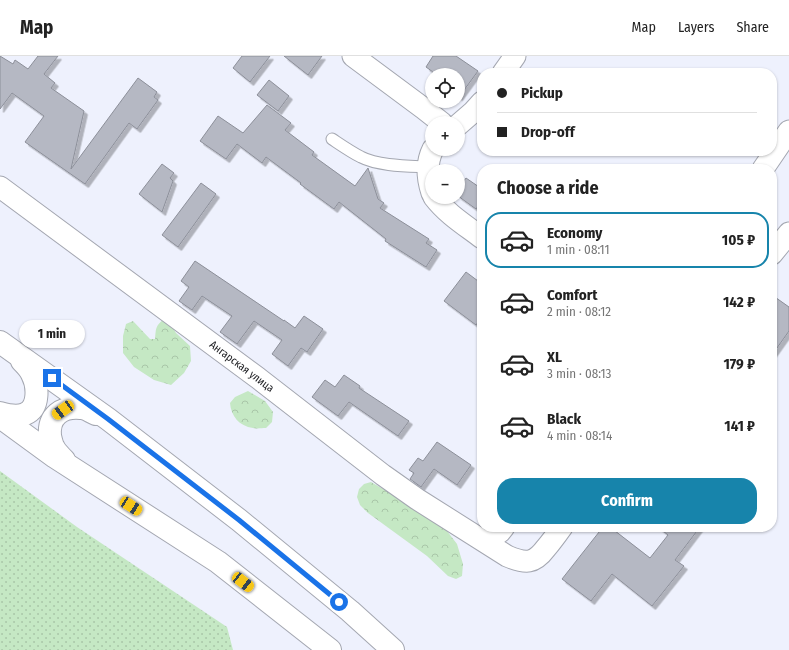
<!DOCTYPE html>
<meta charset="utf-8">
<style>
body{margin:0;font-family:"Fira Sans Condensed",sans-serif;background:#f6f6f6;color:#222;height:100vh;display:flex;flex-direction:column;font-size:15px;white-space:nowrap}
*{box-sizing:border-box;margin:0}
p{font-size:13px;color:#767676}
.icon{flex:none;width:22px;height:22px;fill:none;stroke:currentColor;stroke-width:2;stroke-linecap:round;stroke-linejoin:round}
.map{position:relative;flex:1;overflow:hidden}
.drawer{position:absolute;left:477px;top:108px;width:300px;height:368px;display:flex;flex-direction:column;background:#fff;border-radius:16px;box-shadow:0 1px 3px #0004}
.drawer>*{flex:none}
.top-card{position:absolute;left:477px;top:12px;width:300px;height:88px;border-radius:16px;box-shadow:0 1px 3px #0004;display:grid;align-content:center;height:88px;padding:0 20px;background:#fff}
.fabs{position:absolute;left:425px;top:12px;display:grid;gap:8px}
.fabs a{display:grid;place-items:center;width:40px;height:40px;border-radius:50%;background:#fff;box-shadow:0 1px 3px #0004;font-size:20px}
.end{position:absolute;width:18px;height:18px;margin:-9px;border:5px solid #1a73e8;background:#fff;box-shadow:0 0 0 2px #fff}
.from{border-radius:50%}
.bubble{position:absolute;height:28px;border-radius:14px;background:#fff;box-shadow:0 1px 3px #0004;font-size:13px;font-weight:700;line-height:28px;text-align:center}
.car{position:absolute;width:12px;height:24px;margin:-12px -6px;border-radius:5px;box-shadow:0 0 3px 1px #0007;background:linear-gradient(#f5c518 24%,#345 0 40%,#f5c518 0 76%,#345 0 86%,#f5c518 0)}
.top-card b{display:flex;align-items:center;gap:14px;height:38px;font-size:15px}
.top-card b+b{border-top:1px solid #e0e0e0}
.top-card i{width:10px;height:10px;background:#222}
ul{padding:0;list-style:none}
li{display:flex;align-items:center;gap:12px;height:56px;margin:0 8px 6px;padding:0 12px;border:2px solid transparent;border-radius:16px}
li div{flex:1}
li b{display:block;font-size:15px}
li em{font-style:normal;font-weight:700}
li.on{border-color:#1784ab}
li>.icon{width:36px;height:36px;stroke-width:1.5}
h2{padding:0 20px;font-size:18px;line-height:48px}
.primary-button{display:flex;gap:8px;margin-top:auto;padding:8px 20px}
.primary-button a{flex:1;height:46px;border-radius:16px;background:#1784ab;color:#fff;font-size:16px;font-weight:700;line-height:46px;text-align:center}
header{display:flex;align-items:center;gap:24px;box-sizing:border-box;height:56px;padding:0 20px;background:#fff;border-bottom:1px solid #e0e0e0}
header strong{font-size:19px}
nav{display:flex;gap:22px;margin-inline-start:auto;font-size:14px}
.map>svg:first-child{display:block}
.forest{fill:url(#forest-crowns)}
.park{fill:url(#park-dots)}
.building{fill:#b5b8c3;stroke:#8c8f99;filter:url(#shadow)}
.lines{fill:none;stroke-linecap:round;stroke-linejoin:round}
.service-casing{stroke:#a4a7b1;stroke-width:13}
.minor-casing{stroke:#a4a7b1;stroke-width:23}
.primary-casing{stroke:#a4a7b1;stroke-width:24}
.service{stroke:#fff;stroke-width:11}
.minor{stroke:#fff;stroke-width:21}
.primary{stroke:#fff;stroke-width:22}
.route{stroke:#1a73e8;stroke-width:5}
.labels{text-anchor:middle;stroke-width:3;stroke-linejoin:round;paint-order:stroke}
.street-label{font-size:11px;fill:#1a1b1f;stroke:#fff}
</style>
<header>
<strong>Map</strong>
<nav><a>Map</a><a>Layers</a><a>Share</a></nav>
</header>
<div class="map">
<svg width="789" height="594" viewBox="0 0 789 594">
<defs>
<pattern id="forest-crowns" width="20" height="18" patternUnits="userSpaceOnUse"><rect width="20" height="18" fill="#c5e8c4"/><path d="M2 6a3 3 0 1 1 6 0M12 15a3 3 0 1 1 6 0" fill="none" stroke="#a9c6a8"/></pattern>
<pattern id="park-dots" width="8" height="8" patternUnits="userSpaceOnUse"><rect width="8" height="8" fill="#c5e8c4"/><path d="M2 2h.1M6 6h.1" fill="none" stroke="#a9c6a8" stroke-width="1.8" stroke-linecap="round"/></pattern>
<filter id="shadow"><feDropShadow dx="3.5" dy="3.5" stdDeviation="0" flood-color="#0004"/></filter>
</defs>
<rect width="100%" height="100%" fill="#eef1fd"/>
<g class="forest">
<path d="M164,263L169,265L176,277L190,290L191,305L184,317L171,329L154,324L134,311L123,297V280L126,268L133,265L150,283H155C156,273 155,270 164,263Z"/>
<path d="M248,335L265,345L273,356L272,366L266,372C262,372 257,373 253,372C239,370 231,360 230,347L235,341Z"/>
<path d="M371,426L414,451L444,471L457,488L463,508L462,520L456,523L448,520L427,500L368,457L360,449L357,441L359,433L364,428Z"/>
</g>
<path class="park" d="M0,415L77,471L227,571L233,594H0Z"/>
<g class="building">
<path d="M0,0L13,8L15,4L28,13L38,0H58L44,18L55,27L51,32L84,55L71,113L138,22L157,36L154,41L158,44L137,73L129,67L85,128L25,86L44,60L12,37L0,53Z"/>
<path d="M242,0H270L250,26L233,12Z"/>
<path d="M284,0H322L308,19Z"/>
<path d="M433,0H456L478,15L459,41H458V19H432V22L430,21L433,16L426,11Z"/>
<path d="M269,24L289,40L278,55L257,39Z"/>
<path d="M267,49L291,67L285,74L314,96L312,99L355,130L368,112L378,143L384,147L380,152L429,183L426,187L437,194L426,211L385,185L386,183L339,146L334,153L300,128L301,127L266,101L262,107L237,88L226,103L200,85L218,60L243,77Z"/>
<path d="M162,108L174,117L170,122L173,125L162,156L139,138Z"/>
<path d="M466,122L482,133V145L476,153L458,140V133Z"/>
<path d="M201,127L216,138L178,191L162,179Z"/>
<path d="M195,205L284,265V264L295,272L304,260L323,273L307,296L301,292L288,310L272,298L282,284L254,265L237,288L220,276L232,260L202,240L192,254L179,245L189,231L181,225Z"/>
<path d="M466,216L482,228V261L476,269L444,245Z"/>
<path d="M772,239L789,251V275L772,299Z"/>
<path d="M344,319L360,330L359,332L409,365L398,380L349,346L338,360L312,341L325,324L335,331Z"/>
<path d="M437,386L471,409L457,429L434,413L421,431L410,423L414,417L409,414L418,402L423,405Z"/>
<path d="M603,471H610L650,502L668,479L658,471H700L675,504L684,510L652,550L612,518L591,545L562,523Z"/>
</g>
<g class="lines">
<defs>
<path id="service" d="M332,83C341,89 351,96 361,101C378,110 409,110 428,111"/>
<g id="minor">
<path d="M353,0L423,52L442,67"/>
<path d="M503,17L515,0"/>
<path d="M458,69L473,56L482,46"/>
<path d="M763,113L789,75"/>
<path d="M0,131L258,322L383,419L417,443L507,500C526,508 534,508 546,492C552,485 557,478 562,471"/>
<path d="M432,137C427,122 426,107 433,93"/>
<path d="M434,141C447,158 465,169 482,182"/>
<path d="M772,198L789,177"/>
<path d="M487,486L500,476L504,471"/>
</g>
<g id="primary">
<path d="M0,286L108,363L239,464L350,555L393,594"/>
<path d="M0,357C7,359 18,361 25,358C40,352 38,329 32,318C30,313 26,309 22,305"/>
<path d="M0,361L55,401L218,506L330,594"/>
<path d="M64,404C60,400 56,396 54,392C52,389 51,384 50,380C48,360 62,350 81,352C86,352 91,356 96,358"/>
</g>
</defs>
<use href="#service" class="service-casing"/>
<use href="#minor" class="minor-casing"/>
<use href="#primary" class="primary-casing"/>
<use href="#service" class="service"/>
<use href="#minor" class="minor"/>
<use href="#primary" class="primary"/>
</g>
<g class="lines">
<path class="route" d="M52,322L108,363L239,464L339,546"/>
</g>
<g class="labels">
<g class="street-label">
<text transform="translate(242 310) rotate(37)" y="4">Ангарская улица</text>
</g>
</g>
</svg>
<div class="fabs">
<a><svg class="icon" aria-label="locate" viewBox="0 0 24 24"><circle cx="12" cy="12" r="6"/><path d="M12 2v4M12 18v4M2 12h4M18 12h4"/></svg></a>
<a>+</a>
<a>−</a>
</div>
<i class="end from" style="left:339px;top:546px"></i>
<i class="end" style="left:52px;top:322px"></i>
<div class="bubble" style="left:19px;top:264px;width:66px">1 min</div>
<i class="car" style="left:63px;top:354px;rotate:235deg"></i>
<i class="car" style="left:131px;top:450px;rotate:123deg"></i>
<i class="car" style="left:243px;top:526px;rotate:128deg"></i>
<div class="top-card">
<b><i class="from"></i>Pickup</b>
<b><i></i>Drop-off</b>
</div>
<section class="drawer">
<h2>Choose a ride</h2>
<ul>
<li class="on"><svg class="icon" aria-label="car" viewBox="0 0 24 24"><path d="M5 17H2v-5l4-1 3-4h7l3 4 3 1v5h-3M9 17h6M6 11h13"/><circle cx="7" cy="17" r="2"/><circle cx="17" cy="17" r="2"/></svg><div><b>Economy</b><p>1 min · 08:11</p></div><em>105 ₽</em></li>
<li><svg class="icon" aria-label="car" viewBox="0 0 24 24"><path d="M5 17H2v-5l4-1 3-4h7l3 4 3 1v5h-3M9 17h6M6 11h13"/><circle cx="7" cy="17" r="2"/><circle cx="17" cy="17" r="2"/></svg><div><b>Comfort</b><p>2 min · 08:12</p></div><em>142 ₽</em></li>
<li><svg class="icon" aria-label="car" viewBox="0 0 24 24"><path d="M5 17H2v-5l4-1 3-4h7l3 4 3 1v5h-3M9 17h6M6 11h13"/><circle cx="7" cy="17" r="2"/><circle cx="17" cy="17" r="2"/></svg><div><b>XL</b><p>3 min · 08:13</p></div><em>179 ₽</em></li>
<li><svg class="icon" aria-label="car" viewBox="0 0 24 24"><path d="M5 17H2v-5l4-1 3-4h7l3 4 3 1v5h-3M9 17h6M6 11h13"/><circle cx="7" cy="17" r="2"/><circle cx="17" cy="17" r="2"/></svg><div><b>Black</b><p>4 min · 08:14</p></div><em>141 ₽</em></li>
</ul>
<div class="primary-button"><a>Confirm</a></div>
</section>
</div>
